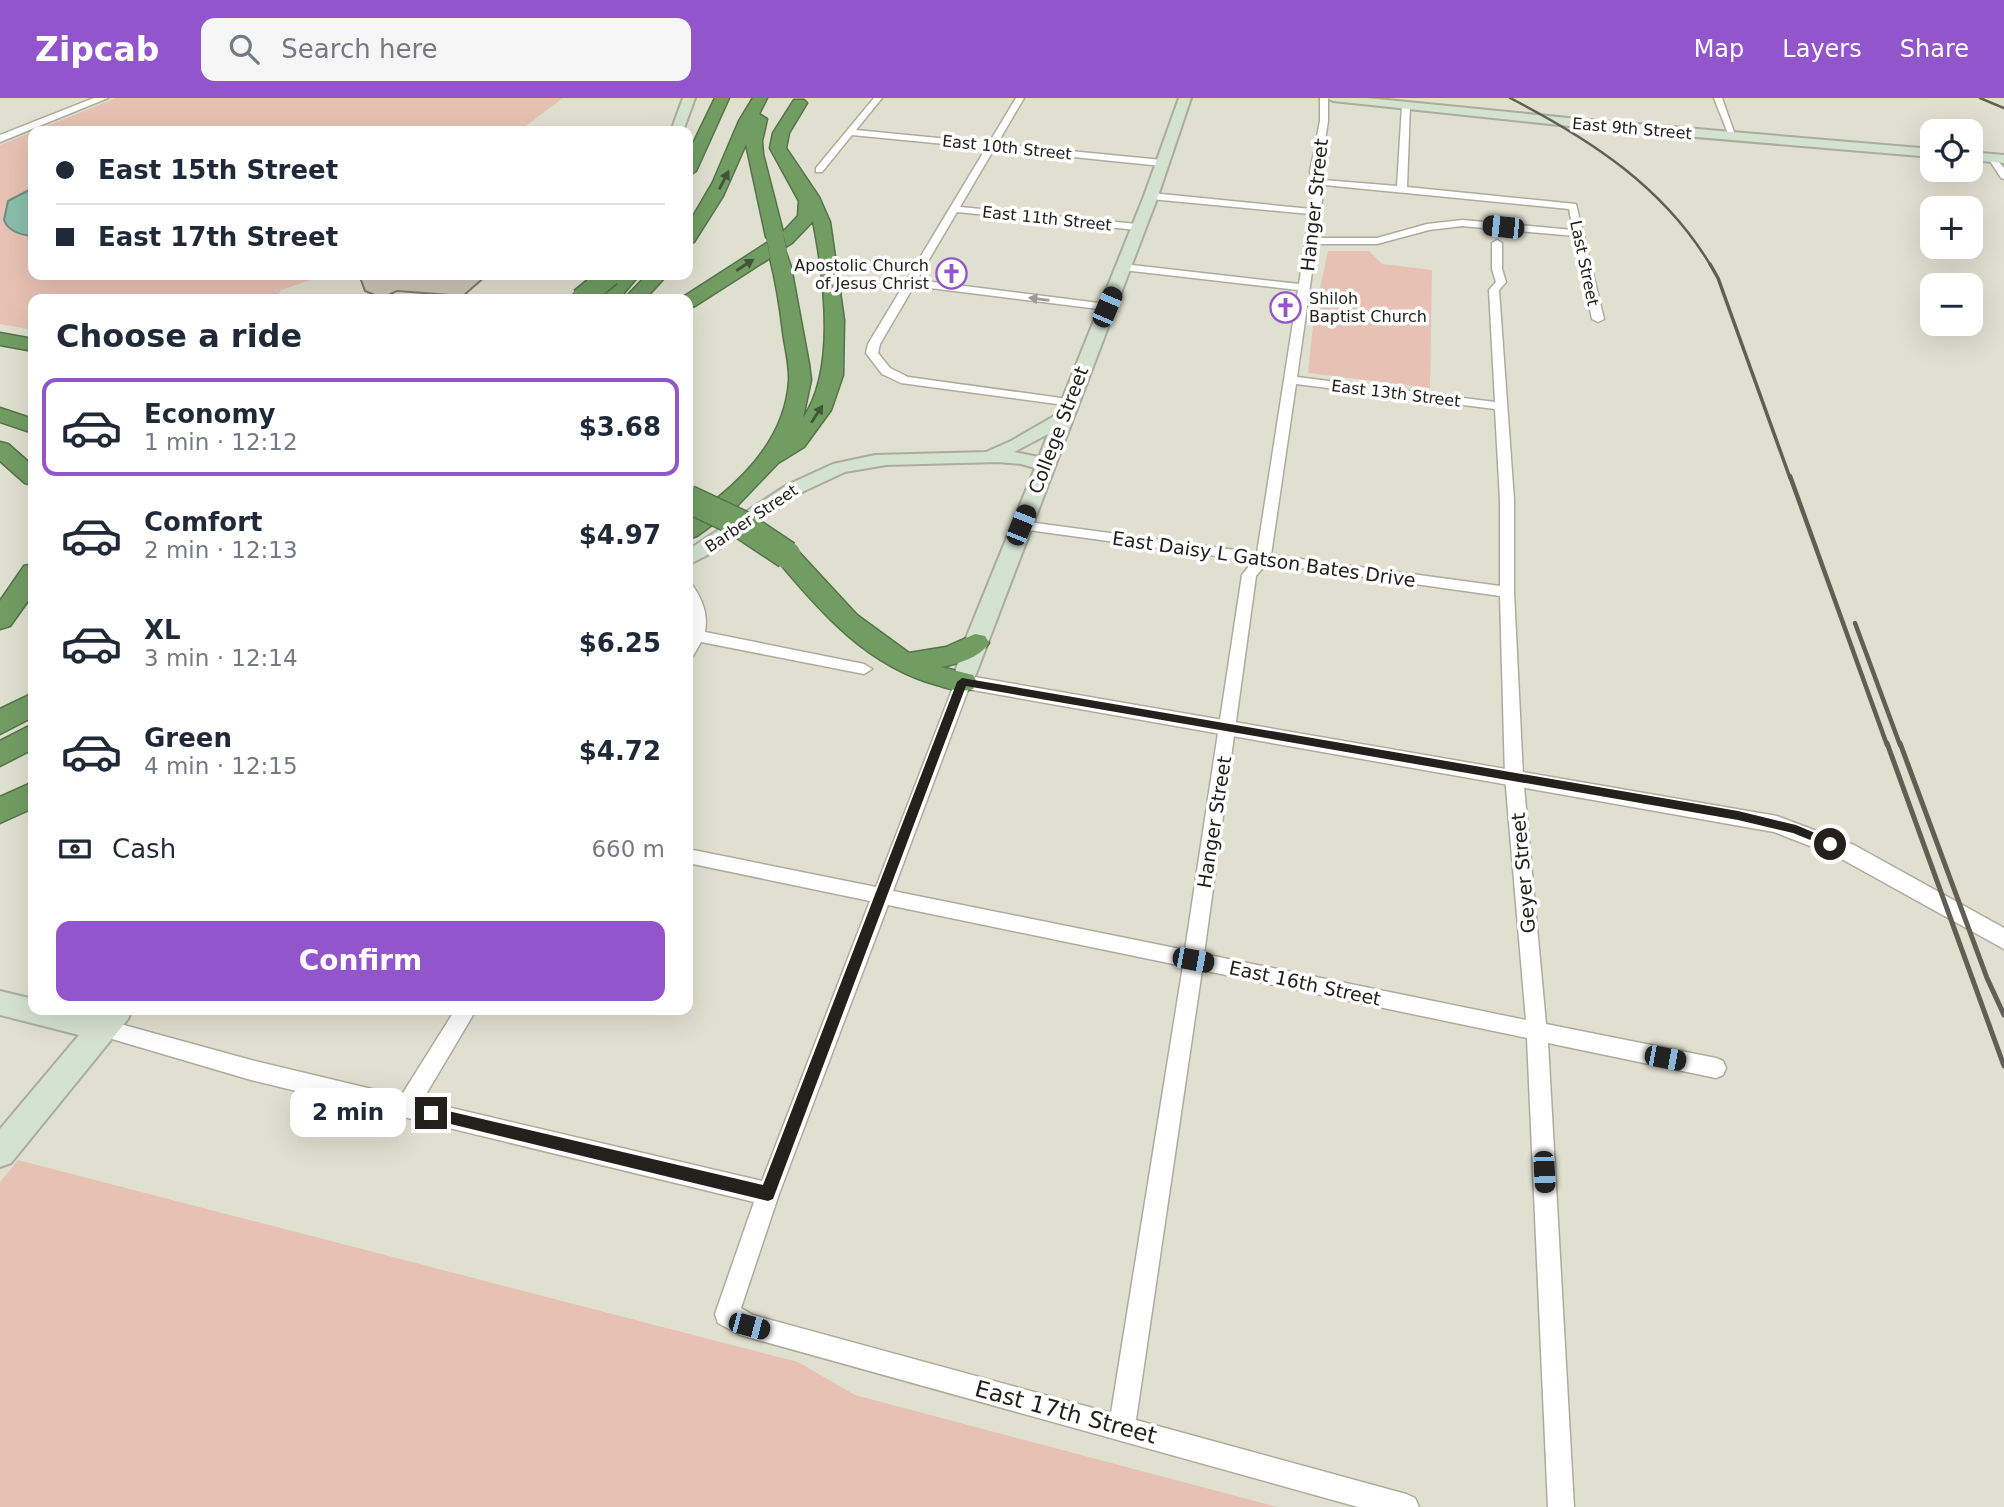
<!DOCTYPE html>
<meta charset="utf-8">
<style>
body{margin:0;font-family:"DejaVu Sans",sans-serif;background:#f6f6f7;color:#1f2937;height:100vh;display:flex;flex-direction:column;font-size:26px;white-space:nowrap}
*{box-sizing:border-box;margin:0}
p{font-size:23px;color:#747a83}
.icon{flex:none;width:38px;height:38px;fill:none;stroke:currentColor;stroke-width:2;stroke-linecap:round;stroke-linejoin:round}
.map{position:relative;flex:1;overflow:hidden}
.drawer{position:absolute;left:28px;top:196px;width:665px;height:721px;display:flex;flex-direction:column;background:#fff;border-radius:14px;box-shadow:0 7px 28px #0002}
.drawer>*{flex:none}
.banner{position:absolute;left:28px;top:28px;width:665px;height:154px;border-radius:14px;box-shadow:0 7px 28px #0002;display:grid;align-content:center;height:154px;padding:0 28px;background:#fff}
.controls{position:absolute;left:1920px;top:21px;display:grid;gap:14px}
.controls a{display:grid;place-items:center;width:63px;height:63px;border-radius:14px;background:#fff;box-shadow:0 7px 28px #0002;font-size:35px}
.end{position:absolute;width:32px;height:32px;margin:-16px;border:9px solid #22211c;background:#fff;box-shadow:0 0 0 4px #fff}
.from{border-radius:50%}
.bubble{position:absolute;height:49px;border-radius:14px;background:#fff;box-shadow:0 7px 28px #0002;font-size:23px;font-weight:700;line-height:49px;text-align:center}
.car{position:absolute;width:21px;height:42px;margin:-21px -10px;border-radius:9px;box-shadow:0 0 5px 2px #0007;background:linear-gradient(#222 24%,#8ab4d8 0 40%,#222 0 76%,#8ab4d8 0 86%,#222 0)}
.banner b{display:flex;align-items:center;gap:24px;height:66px;font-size:26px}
.banner b+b{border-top:2px solid #e0e1e3}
.banner i{width:18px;height:18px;background:#1f2937}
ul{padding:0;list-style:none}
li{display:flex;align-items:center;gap:21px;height:98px;margin:0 14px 10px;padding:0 14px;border:4px solid transparent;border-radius:14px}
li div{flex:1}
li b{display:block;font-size:26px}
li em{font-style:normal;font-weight:700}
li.on{border-color:#9255cb}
li>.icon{width:63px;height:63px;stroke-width:1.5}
h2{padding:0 28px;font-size:32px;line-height:84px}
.pay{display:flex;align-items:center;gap:18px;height:77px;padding:0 28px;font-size:26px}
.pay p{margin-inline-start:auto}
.button{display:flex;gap:14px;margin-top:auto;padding:14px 28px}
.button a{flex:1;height:80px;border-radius:14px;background:#9255cb;color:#fff;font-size:28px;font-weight:700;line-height:80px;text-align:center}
header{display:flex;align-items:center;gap:42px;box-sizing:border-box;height:98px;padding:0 35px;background:#9255cb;color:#fff}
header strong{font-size:33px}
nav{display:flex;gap:38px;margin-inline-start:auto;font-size:24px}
.search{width:490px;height:63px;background:#f6f6f7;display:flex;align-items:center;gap:18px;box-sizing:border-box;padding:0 24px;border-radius:14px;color:#747a83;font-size:26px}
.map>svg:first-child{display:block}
.green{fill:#e7c2b4}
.water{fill:#8abeab;stroke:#6b8f80;stroke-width:2}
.building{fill:#cec4b8;stroke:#81796e;stroke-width:2}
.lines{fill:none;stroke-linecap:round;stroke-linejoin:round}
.minor-casing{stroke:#acac9e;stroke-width:3}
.tertiary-casing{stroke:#acac9e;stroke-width:3}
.secondary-casing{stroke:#acac9e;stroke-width:4}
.motorway-casing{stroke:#55724a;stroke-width:3}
.minor{fill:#fff;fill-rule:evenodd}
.tertiary{fill:#fff;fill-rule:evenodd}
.secondary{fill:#d4e2d0;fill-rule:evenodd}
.motorway{fill:#719d62;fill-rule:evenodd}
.rail-far3{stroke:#5f5f56;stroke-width:2.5}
.rail-far2{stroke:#5f5f56;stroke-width:3.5}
.rail-far1{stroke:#5f5f56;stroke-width:4.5}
.rail{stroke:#5f5f56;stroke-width:5}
.motorway-bridge-far2-casing{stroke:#55724a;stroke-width:18;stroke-linecap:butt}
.motorway-bridge-far1-casing{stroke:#55724a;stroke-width:24;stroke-linecap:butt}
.motorway-bridge-casing{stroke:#55724a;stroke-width:30;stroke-linecap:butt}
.motorway-bridge-far2{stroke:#719d62;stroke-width:17}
.motorway-bridge-far1{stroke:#719d62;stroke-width:21}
.motorway-bridge{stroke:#719d62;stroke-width:27}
.oneway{fill:#425338}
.oneway2{fill:#9c9b99}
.route{fill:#22211c}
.labels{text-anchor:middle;stroke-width:7;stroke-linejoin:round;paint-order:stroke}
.far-street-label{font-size:16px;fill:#22211c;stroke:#fff}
.far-poi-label{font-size:16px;fill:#22211c;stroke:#fff;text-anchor:end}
.street-label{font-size:19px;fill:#22211c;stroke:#fff}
.near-street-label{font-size:23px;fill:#22211c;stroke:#fff}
</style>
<header>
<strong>Zipcab</strong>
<div class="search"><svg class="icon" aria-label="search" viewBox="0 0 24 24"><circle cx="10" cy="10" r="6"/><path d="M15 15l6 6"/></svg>Search here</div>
<nav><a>Map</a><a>Layers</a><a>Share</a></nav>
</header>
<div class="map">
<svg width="2004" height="1409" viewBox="0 0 2004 1409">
<rect width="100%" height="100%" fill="#e0e0d1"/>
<g class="green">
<path d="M116,0H563L519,33H33V177H326L281,192L274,201H33V232L0,226V47Z"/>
<path d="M1328,153H1369L1382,166L1432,172L1430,290L1308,275L1314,218Z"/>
<path d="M18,1062L798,1264L855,1297L1278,1409H0V1084Z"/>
</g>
<path class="water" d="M33,90V138C21,137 8,133 4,122L8,103Z"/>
<path class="building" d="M366,177L375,178L487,177L463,198L397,193L382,200L365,193L361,182Z"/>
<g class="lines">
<defs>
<g id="minor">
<path d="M874,0H882L856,32L989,45L1016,0H1024L997,46L1162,62L1167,65L1162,68L994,51L960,109L1137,126L1142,129L1137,132L957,114L917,182L1107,206L1113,209L1107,212L914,188L880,246L878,255L890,270L908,279L1068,301L1074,305L1072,308L901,285L882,276L866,255L868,246L986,50L852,37L822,74H816V70Z"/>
<path d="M1320,0H1328V23L1320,74L1323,82L1397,88L1402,8L1406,5L1410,8L1407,89L1576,106L1604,221L1598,224L1592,221L1575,138L1462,128L1429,132L1377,146H1316L1297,279L1495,304L1489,192L1496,184L1492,171V145L1497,142L1502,145V171L1506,184L1499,192L1514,402V494L1523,678L1546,926L1716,960L1723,963L1726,970L1723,977L1716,980L1548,945L1574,1409H1548L1527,940L1202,872L1136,1322L1406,1396L1415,1400L1419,1409H1358L740,1237L718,1225L715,1216L754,1104L251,982L95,936L92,930L95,924L102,921L251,962L401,998L455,912H476L422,1003L762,1083L870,803L688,765V751L876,789L955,584L963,578L971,584L893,793L1185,852L1242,477L1253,463L1021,431L1014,427L1021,423L1257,455L1298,192L1123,172L1118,169L1123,166L1299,186L1310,116L1151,101L1146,98L1151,95L1311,111L1315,84L1310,74L1320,23ZM1324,87L1569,111L1573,132L1462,122L1427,126L1377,140H1317ZM1296,286L1495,311L1500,402V488L1271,457ZM1267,465L1500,498L1505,678L1526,922L1204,856L1256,478ZM888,807L1183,868L1111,1315L753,1217L741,1210L779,1096Z"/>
<path d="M1714,0H1722L1736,40L1729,38Z"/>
<path d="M1993,57L2004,70V81L2001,80L1988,60Z"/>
<path d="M688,486L693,488C703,503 708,516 705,534L864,566L872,571L864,576L701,544L693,558L688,559L691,522Z"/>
</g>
<g id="tertiary">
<path d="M94,0H108L0,44V37Z"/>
<path d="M963,577L1777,718L1854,747L2004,830V851L1838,759L1774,734L956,589L953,584L956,579Z"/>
</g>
<g id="secondary">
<path d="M683,0H695L683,33H671Z"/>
<path d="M1179,0H1191L1158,98L971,589L963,592L955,589L952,584L964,545L1035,370L1021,366L998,364L886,367L845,374L800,395L717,452L688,467V452L787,387L833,366L875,357L986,354L1011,343L1056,317L1144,98ZM1048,336L1039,359L1014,354Z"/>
<path d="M1327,0H1367L1578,21L1932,51V59L1578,29L1333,3Z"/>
<path d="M1970,54L2004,57V65L1970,62Z"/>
<path d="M0,893L33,901V912H79L97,916L101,912H132L128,921L11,1065L0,1069V1031L79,937L0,917Z"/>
</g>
<g id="motorway">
<path d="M715,0H729L696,73L688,78V56Z"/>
<path d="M753,0H767L759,16L767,21L762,43L763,56L783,134L798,118L799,103L770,50L773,35L794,2H804L807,5L789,35L786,50L819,99L830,124L844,222L843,277L831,312L804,349L778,365L735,410L697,438L688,441V422C736,389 785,345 789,283C790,267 785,250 783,234C780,209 776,184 770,160L695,208L688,210V201H680L770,143L766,139L746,46L723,98L694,144L688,145V127L713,84L739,23ZM813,123C824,179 837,271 803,320L811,282L809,266L791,169L786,155L779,153L792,145Z"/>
<path d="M619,177H639L619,201H599Z"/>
<path d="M647,177H667L645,201H624Z"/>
<path d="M0,235L33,241V253L0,247Z"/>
<path d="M0,310L33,321V335L0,324Z"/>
<path d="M0,344L8,346L33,368V387L25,385L0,363Z"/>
<path d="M787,449L796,451L857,517L909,555L946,549L975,536L985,538L989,545C979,560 958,566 941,569L973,577L977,584L973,591C960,595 949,591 937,587C868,568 822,516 778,463L774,457L778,451Z"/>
<path d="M33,466V496L10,528L0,531V503L24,468Z"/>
<path d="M33,595V619L0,636V611Z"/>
<path d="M33,626V651L0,668V643Z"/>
<path d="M33,684V710L0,725V699Z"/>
</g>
</defs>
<use href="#minor" class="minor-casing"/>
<use href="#tertiary" class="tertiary-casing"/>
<use href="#secondary" class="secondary-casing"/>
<use href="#motorway" class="motorway-casing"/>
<use href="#minor" class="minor"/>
<use href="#tertiary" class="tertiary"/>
<use href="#secondary" class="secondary"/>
<use href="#motorway" class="motorway"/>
<g class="rail-far3">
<path d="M1510,0C1590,41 1664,89 1711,168"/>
<path d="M1980,0L2004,10"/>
</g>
<path class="rail-far2" d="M1710,166L1718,180L1790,380"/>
<g class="rail-far1">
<path d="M1790,378L1887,647"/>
<path d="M1855,525L1900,647"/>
</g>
<g class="rail">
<path d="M1887,645L2004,968"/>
<path d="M1900,645L1987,880L2004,917"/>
</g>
<defs>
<path id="motorway-bridge-far2" d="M775,139L779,159"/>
<path id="motorway-bridge-far1" d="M581,201L610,177"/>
<path id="motorway-bridge" d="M688,401L739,425L787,457"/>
</defs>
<use href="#motorway-bridge-far2" class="motorway-bridge-far2-casing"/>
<use href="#motorway-bridge-far1" class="motorway-bridge-far1-casing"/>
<use href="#motorway-bridge" class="motorway-bridge-casing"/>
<use href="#motorway-bridge-far2" class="motorway-bridge-far2"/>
<use href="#motorway-bridge-far1" class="motorway-bridge-far1"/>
<use href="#motorway-bridge" class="motorway-bridge"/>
</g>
<defs><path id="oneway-solid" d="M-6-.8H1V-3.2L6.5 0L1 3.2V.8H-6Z" transform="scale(1.75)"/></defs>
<g class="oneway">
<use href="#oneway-solid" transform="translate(724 82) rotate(-63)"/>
<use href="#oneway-solid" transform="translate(745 167) rotate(-33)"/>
<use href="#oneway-solid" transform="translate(817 316) rotate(-57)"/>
</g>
<use class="oneway2" href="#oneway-solid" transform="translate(1039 201) rotate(-173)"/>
<path class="route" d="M962,580L1738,713L1796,727L1834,743L1836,746L1830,750L1793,735L1738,722L966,588L773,1101L768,1103L426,1020V1011L431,1009L763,1087L957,584Z"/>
<defs>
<symbol id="church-ring" viewBox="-11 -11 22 22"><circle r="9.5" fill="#fff" stroke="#9255cb" stroke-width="1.5"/><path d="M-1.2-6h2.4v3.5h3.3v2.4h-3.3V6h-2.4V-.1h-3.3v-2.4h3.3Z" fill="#9255cb"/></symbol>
</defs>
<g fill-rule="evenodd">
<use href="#church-ring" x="934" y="158" width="35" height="35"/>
<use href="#church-ring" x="1268" y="192" width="35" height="35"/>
</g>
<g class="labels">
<g class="far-street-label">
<text transform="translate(1632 30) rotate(5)" y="6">East 9th Street</text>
<text transform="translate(1007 49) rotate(6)" y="6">East 10th Street</text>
<text transform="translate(1047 120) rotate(6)" y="6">East 11th Street</text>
<text transform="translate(1585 165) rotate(78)" y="6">Last Street</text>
<text transform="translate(1396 295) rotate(7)" y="6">East 13th Street</text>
<text transform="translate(751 420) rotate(-34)" y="6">Barber Street</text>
</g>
<g class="far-poi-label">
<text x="929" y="173">Apostolic Church<tspan x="929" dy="18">of Jesus Christ</tspan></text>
<text x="1309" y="206" text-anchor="start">Shiloh<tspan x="1309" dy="18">Baptist Church</tspan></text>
</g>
<g class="street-label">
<text transform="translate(1314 107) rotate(-84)" y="7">Hanger Street</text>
<text transform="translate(1058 332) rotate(-69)" y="7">College Street</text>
<text transform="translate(1264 461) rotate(8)" y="7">East Daisy L Gatson Bates Drive</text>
<text transform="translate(1214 724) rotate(-81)" y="7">Hanger Street</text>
<text transform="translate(1523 775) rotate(-95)" y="7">Geyer Street</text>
<text transform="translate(1305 885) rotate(12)" y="7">East 16th Street</text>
</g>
<g class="near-street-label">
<text transform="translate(1066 1314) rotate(15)" y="8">East 17th Street</text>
</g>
</g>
</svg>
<div class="controls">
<a><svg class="icon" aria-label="locate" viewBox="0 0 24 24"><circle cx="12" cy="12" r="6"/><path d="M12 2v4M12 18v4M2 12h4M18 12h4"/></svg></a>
<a>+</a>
<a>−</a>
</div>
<i class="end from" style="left:1830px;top:746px"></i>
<i class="end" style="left:431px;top:1015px"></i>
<div class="bubble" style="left:290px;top:990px;width:116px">2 min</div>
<i class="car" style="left:1503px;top:129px;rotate:276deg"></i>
<i class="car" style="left:1107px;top:209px;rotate:23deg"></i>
<i class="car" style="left:1021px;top:427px;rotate:22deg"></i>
<i class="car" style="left:1193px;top:862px;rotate:101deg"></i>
<i class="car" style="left:1665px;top:960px;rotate:101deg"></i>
<i class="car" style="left:1544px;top:1074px;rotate:177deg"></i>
<i class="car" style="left:749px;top:1228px;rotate:105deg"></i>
<div class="banner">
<b><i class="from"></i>East 15th Street</b>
<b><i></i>East 17th Street</b>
</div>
<section class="drawer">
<h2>Choose a ride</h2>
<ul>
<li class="on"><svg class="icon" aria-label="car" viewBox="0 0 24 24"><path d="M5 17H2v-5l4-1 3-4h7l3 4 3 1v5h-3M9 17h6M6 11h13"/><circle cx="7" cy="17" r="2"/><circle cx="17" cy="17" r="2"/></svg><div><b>Economy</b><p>1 min · 12:12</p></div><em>$3.68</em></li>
<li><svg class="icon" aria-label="car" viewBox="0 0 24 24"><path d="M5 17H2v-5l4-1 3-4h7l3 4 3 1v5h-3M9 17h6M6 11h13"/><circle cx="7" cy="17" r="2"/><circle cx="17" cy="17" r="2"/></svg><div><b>Comfort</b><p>2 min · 12:13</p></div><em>$4.97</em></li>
<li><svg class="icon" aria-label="car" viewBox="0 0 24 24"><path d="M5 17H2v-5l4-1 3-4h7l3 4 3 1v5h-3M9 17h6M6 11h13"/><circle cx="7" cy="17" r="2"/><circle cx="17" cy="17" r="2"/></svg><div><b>XL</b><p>3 min · 12:14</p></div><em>$6.25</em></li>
<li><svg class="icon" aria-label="car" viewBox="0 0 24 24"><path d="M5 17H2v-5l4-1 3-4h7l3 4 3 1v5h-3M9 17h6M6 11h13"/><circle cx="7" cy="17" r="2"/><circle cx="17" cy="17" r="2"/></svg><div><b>Green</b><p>4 min · 12:15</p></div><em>$4.72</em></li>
</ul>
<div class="pay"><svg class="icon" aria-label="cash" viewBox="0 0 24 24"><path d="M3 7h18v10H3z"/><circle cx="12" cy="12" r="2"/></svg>Cash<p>660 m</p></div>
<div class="button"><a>Confirm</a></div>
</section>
</div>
